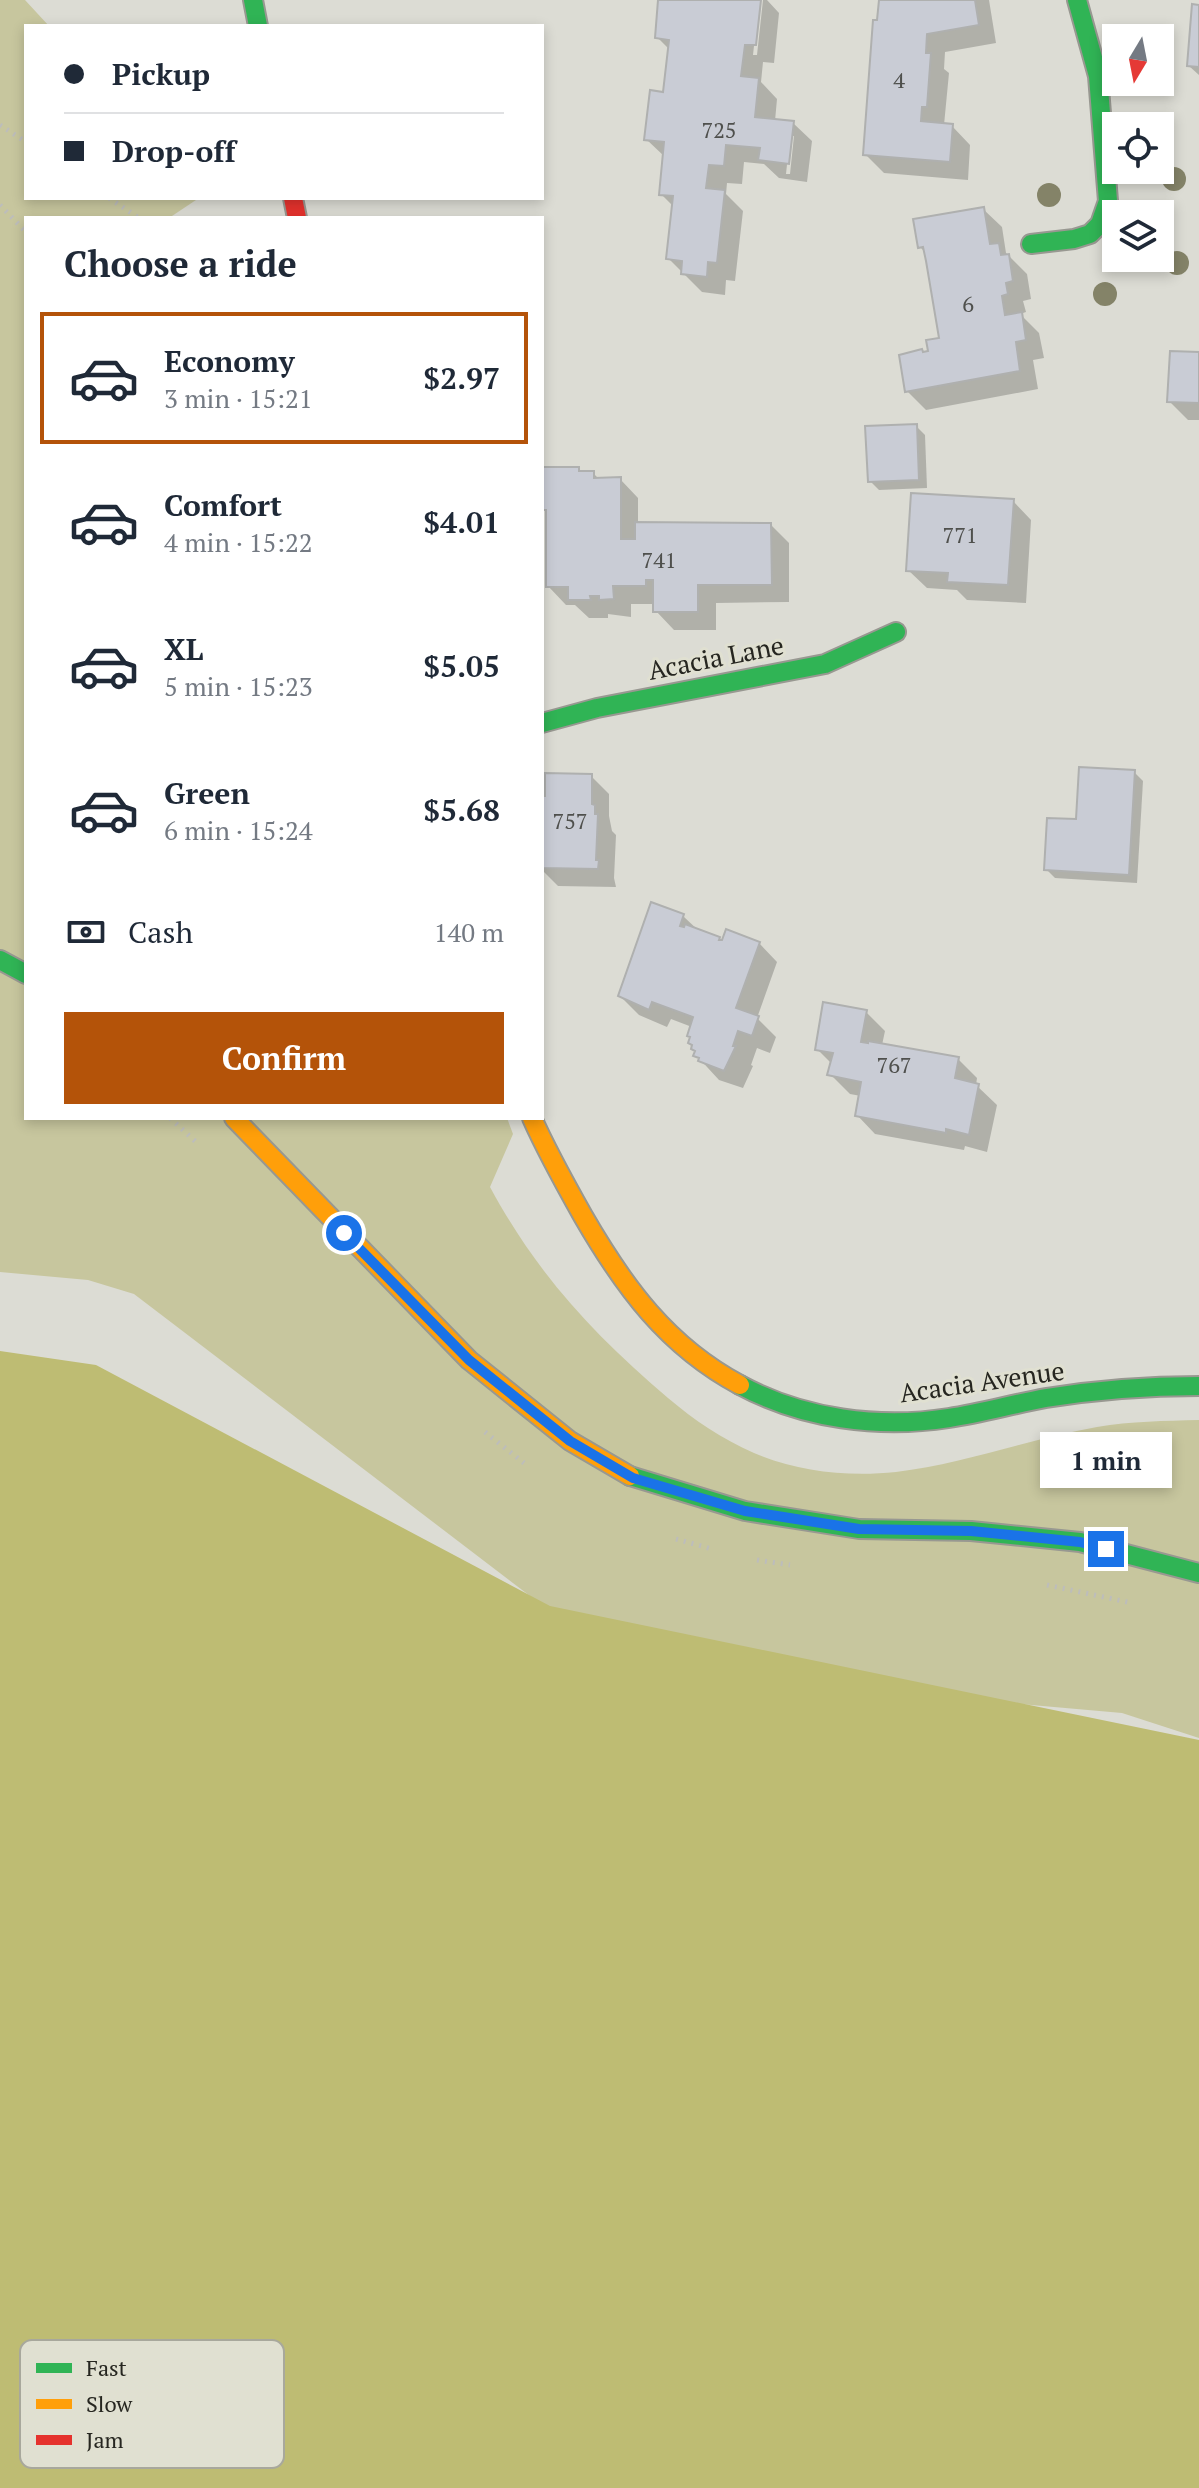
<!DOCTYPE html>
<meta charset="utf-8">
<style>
body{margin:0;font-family:"PT Serif",serif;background:#f6f6f7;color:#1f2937;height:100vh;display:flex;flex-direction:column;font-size:30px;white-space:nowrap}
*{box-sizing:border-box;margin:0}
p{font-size:26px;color:#747a83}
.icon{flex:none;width:44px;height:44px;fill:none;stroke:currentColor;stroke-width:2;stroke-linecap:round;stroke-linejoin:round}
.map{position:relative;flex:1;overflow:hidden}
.panel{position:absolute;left:24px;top:216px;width:520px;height:904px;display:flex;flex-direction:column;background:#fff;border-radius:0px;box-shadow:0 4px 12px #0003}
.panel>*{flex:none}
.guide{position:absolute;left:24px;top:24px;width:520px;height:176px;border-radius:0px;box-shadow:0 4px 12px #0003;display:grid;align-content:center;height:176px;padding:0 40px;background:#fff}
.needle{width:52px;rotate:190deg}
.controls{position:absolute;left:1102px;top:24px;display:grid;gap:16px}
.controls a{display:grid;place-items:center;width:72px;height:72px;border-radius:0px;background:#fff;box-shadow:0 4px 12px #0003;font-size:40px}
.end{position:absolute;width:36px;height:36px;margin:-18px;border:10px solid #1a73e8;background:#fff;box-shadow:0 0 0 4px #fff}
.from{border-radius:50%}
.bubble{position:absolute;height:56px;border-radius:0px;background:#fff;box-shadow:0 4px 12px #0003;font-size:26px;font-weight:600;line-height:56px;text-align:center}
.guide b{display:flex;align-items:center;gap:28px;height:76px;font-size:30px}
.guide b+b{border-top:2px solid #e0e1e3}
.guide i{width:20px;height:20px;background:#1f2937}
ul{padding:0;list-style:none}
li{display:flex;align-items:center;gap:24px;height:132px;margin:0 16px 12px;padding:0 24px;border:4px solid transparent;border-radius:0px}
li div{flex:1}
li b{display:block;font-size:30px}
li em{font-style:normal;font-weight:600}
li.current{border-color:#b45309}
li>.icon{width:72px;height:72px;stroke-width:1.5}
h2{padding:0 40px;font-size:36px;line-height:96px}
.pay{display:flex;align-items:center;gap:20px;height:88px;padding:0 40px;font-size:30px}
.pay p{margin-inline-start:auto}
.button{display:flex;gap:16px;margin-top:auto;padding:16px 40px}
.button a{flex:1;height:92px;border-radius:0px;background:#b45309;color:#fff;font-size:32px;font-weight:600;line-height:92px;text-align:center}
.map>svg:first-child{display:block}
.green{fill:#c7c69e}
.water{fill:#bebc73}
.shadow{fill:#0003;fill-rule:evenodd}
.building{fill:#c9ccd5;stroke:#afb0af;stroke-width:2}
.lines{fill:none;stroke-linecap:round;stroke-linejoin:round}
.fast-casing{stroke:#989891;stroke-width:22}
.slow-casing{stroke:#989891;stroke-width:22}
.jam-casing{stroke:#989891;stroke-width:22}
.path{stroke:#bdbdbb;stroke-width:5;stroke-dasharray:2 6;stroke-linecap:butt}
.fast{stroke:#30b455;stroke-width:18}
.slow{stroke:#ff9f0a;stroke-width:18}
.jam{stroke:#e5322d;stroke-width:18}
.tree{fill:#848368}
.route{stroke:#1a73e8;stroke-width:10}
.labels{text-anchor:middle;stroke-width:6;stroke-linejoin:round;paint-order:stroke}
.number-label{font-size:22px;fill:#4f504d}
.street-label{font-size:26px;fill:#262620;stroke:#e0e0d1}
.key{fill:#e0e0d1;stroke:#a8a89c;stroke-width:2}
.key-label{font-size:22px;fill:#262620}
</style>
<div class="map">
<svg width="1199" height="2488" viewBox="0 0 1199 2488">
<rect width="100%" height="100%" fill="#dcdcd4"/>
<path class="green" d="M0,0H25L49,26H26V198H199L169,218H26V1118H507L513,1134L490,1187C537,1274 593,1334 668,1398C694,1420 722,1439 754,1453C797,1472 849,1477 896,1472C964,1464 1029,1439 1097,1427C1131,1421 1165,1421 1199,1420V1738L1122,1713L1020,1704L555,1615L134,1294L88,1280L0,1272Z"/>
<path class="water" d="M0,1351L96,1365L550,1606L1199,1740V2488H0Z"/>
<g class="shadow">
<path d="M660,0H759L753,55H757L763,0H767L779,13L774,63L763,62L761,82L777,99L775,121L793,123L812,141L807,182L779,178L764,164L744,162L742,184L727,183L726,194L743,211L735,281L726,280L725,295L702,292L668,258L673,206L661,194L665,157L646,139L665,94L670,50L657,37ZM790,136H794L790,174H786Z"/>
<path d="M881,0H989L996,43L945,52L944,69L949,73L944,125L952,126L970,145L968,180L884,173L865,154Z"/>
<path d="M1199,7V75L1189,66Z"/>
<path d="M983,209L1002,227L1006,253L1027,274L1031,299L1023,301L1026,312L1020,314L1039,333L1044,358L1033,360L1038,389L926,410L907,391L924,354L930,352L941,340L926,253L920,247Z"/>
<path d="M1199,354V420H1188L1169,401Z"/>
<path d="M916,426L925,435L927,488L879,490L870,481Z"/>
<path d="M578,469L582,473H593L600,480L620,479L638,498V524L771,525L789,543V602L716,603V630H674L656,611L655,604H631V617L608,614V618H589L575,605H566L548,586V514L543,509Z"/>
<path d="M1013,501L1031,520L1026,603L967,600L957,590L927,588L908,570Z"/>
<path d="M1134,772L1143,781L1137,883L1055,878L1046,869L1078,821Z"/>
<path d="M591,776L609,794V816L612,831L616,835L614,878L616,887L558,886L542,870V798Z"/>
<path d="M683,916L700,932L718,939L723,944L759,943L777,962L757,1018L776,1037L770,1053L757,1048L751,1065L753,1066L743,1088L719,1080L696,1055L692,1027L671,1019L667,1027L639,1015L620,996Z"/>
<path d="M866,1012L885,1031L882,1045L958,1059L977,1078L976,1085L997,1105L987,1152L965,1146L964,1150L875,1134L857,1115L861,1096L850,1094L831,1075L833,1065L817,1049Z"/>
</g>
<g class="building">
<path d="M658,0H761L756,45H745L741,76L759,78L755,117L794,121L789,164L758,160L760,148L726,145L724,166L709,165L706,188L725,190L717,263L708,262L707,277L681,274L682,261L666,259L673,196L659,195L664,142L644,140L650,90L663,92L669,40L655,38Z"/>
<path d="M879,0H975L979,25L927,34L926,53H931L927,107H922L921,121L953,124L950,162L863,155L873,20H877Z"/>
<path d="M1192,4L1199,5V67L1187,66Z"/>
<path d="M984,207L990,244L999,243L1001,255L1009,254L1013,281L1006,283L1008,294L1002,296L1005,315L1022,312L1026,340L1016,342L1020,371L905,392L899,355L922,349L923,352L928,351L926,340L939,338L926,261L923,247L918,248L913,219Z"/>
<path d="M1170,351L1199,352V403L1167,402Z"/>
<path d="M917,424L919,480L868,482L865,426Z"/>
<path d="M542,467H579V471H594V478L621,477V539H635V522L771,523L772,585H698V612H653V580H646V586H613L614,599L599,600V596H590L591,600H568V587H546V510H542Z"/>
<path d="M911,493L1014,499L1008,585L947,582L948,573L906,571Z"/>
<path d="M1079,767L1135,770L1129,875L1044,870L1047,818L1076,819Z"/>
<path d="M545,773L592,774V804L595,805V814H598L596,860H599L598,869L542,868V796H545Z"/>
<path d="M651,902L684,914L680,926L684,927L685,924L720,937L719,940H722L726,929L760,942L736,1008L759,1016L752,1036L738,1031L733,1046H736L724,1071L698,1061L699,1058L693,1056L695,1051L691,1049L692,1045L688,1043L690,1037L687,1036L693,1017L652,1002L649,1010L618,996Z"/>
<path d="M823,1002L867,1010L861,1042L868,1043V1041L959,1057L955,1078L979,1084L969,1135L946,1129V1133L855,1116L861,1082L827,1075L833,1053L815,1050Z"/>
</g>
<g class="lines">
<defs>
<g id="fast">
<path d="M253,0L258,26"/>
<path d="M1031,244L1074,239L1090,234L1100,224L1108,201L1098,76L1077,0"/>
<path d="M542,723L597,708L825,664L896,632"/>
<path d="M0,960L26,974"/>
<path d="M740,1385C803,1419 879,1429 949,1418C982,1413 1013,1404 1046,1398C1096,1390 1148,1386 1199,1386"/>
<path d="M630,1476L745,1511L859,1529L971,1531L1080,1542L1199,1573"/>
</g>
<g id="slow">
<path d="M234,1118L469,1360L570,1441L630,1476"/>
<path d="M532,1118C547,1152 565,1184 583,1216C624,1287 667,1346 740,1385"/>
</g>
<path id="jam" d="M293,198L297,218"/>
</defs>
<use href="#fast" class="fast-casing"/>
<use href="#slow" class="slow-casing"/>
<use href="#jam" class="jam-casing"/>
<g class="path">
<path d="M0,125L26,142"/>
<path d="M109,198L139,218"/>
<path d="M0,205L26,232"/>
<path d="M170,1118L196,1142"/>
<path d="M485,1432L524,1463"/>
<path d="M676,1539L712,1549"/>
<path d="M757,1560L790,1565"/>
<path d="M1047,1585L1132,1603"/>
</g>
<use href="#fast" class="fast"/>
<use href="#slow" class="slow"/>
<use href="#jam" class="jam"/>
</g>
<g class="tree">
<circle cx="1174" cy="179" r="12"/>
<circle cx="1049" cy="195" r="12"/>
<circle cx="1177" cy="263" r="12"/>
<circle cx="1105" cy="294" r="12"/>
</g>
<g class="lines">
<path class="route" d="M344,1233L469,1360L570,1441L633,1478L745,1511L859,1529L971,1531L1080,1542L1106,1549"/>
</g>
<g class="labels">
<g class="number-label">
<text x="899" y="88">4</text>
<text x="719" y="138">725</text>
<text x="968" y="312">6</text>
<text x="960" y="543">771</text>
<text x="659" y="568">741</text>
<text x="570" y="829">757</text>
<text x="894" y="1073">767</text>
</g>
<g class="street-label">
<text transform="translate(716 658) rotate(-11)" y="9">Acacia Lane</text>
<text transform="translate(982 1382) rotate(-8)" y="9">Acacia Avenue</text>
</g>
</g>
<rect x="20" y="2340" width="264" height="128" rx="12" class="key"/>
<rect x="36" y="2363" width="36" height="10" fill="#30b455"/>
<rect x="36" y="2399" width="36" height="10" fill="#ff9f0a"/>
<rect x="36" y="2435" width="36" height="10" fill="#e5322d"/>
<g class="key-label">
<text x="86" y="2376">Fast</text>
<text x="86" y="2412">Slow</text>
<text x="86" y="2448">Jam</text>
</g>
</svg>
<div class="controls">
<a><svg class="needle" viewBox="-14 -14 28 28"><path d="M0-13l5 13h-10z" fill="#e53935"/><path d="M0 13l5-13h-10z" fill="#747a83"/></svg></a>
<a><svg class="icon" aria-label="locate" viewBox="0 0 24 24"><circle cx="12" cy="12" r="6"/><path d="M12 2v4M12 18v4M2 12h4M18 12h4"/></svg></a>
<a><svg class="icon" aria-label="layers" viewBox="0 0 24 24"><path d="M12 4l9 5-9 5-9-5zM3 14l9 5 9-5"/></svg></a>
</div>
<i class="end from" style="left:344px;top:1233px"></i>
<i class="end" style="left:1106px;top:1549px"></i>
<div class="bubble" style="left:1040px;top:1432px;width:132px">1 min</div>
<div class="guide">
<b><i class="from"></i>Pickup</b>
<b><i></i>Drop-off</b>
</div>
<section class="panel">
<h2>Choose a ride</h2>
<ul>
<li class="current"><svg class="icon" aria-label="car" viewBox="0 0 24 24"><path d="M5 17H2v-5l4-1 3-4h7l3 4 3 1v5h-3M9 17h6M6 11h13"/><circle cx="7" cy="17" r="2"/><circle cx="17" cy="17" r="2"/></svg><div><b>Economy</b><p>3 min · 15:21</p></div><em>$2.97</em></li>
<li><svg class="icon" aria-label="car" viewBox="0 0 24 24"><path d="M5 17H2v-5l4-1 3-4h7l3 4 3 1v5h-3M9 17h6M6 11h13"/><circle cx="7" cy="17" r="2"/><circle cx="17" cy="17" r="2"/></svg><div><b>Comfort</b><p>4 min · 15:22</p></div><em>$4.01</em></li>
<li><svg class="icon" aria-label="car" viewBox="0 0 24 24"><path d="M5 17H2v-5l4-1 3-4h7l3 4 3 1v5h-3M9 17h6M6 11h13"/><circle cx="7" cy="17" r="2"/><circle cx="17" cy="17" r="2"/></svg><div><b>XL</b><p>5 min · 15:23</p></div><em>$5.05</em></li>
<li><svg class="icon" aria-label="car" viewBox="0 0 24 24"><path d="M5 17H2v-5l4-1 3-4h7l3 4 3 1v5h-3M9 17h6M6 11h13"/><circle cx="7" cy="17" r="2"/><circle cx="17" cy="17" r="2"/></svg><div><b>Green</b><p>6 min · 15:24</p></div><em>$5.68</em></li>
</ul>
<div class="pay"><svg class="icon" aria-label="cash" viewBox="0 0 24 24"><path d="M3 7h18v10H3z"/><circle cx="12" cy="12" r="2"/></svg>Cash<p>140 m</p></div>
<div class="button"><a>Confirm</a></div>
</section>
</div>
